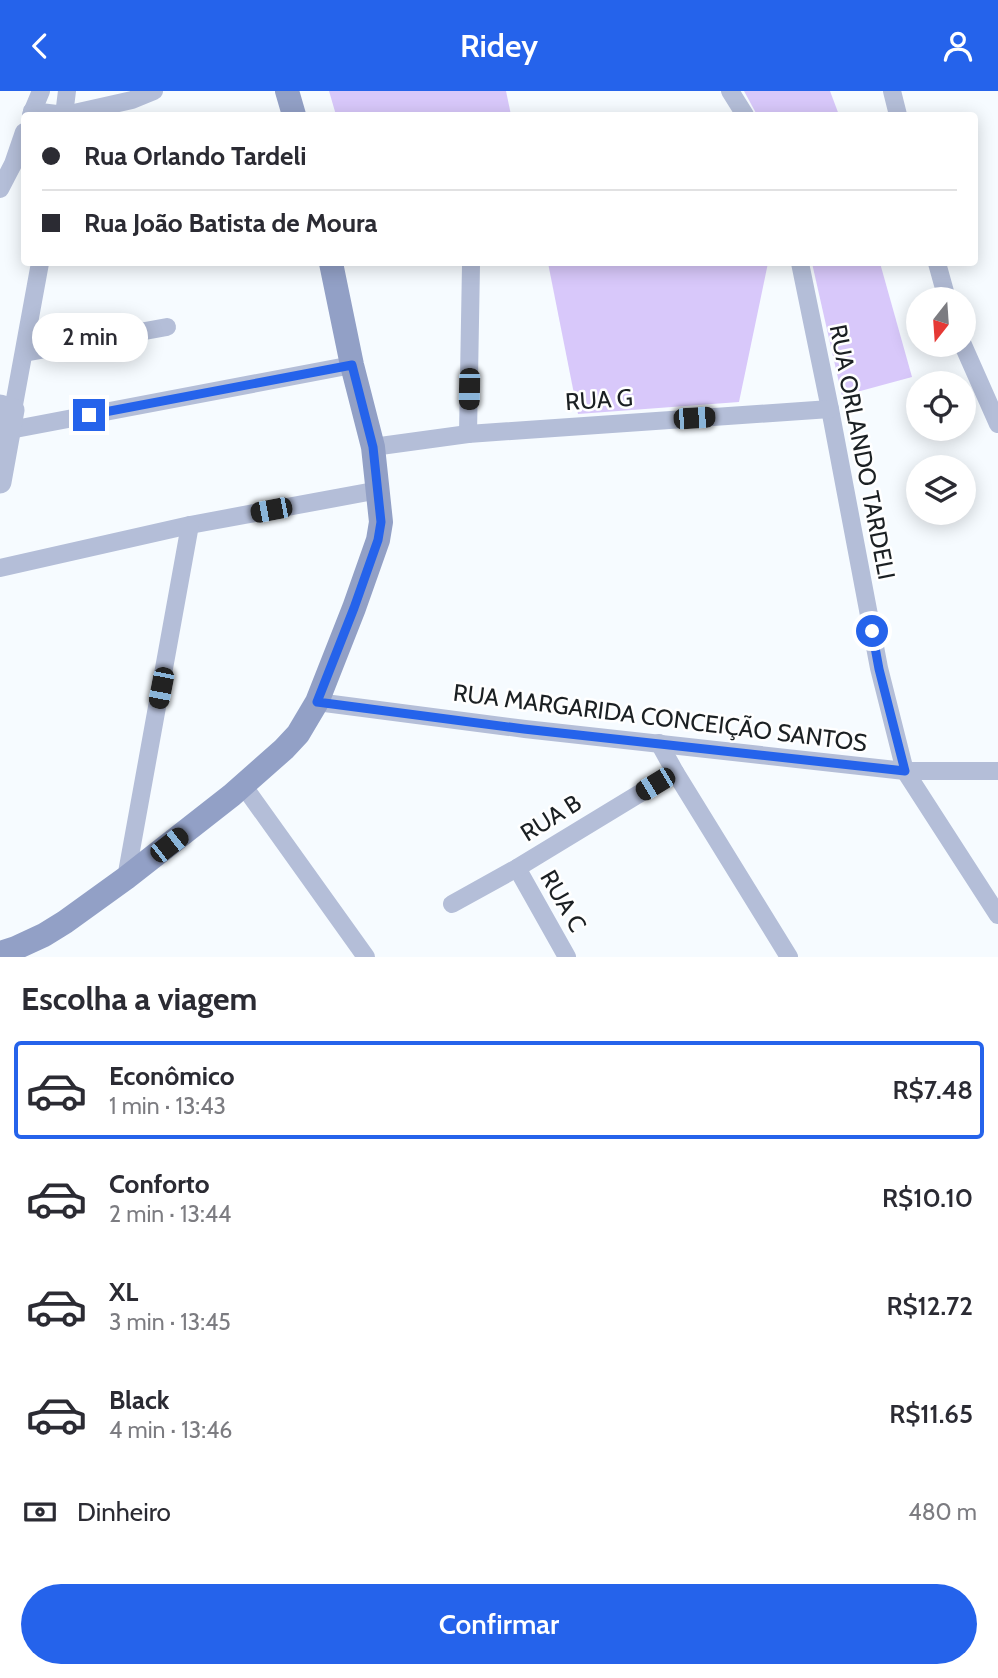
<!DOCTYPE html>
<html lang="pt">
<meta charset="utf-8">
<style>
body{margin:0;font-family:Cabin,sans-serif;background:#f2f2f3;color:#2b2b33;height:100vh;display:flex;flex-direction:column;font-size:26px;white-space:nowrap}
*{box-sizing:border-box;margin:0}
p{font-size:23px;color:#7c7c81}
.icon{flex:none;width:38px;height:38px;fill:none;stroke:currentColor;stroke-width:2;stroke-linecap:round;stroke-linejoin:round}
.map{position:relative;height:866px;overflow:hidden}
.side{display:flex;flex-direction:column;background:#fff;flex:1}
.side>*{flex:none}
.top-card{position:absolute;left:21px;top:21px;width:957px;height:154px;border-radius:7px;box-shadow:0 4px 18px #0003;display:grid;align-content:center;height:154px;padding:0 21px;background:#fff}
.needle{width:46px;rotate:197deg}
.fabs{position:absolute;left:906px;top:196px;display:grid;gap:14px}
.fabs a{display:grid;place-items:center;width:70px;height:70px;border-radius:50%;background:#fff;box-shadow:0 4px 18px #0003;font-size:35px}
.end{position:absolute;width:32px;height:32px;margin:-16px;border:9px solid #2563eb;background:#fff;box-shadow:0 0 0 4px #fff}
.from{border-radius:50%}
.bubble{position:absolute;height:49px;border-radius:24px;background:#fff;box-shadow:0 4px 18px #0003;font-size:23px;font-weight:600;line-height:49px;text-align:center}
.car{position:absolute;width:21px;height:42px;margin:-21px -10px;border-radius:9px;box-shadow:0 0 5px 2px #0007;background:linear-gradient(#222 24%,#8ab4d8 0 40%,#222 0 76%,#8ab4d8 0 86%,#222 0)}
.top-card b{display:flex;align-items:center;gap:24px;height:66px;font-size:26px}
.top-card b+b{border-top:2px solid #e1e1e2}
.top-card i{width:18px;height:18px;background:#2b2b33}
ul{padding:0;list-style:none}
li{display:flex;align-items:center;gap:21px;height:98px;margin:0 14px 10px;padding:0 7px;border:4px solid transparent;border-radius:7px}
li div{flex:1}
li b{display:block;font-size:26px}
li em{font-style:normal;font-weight:600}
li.selected{border-color:#2563eb}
li>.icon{width:63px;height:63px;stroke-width:1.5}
h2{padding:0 21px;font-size:32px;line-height:84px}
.pay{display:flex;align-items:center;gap:18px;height:77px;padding:0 21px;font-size:26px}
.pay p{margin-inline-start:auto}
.primary-button{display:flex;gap:14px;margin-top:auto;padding:14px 21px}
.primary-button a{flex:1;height:80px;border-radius:42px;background:#2563eb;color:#fff;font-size:28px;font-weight:600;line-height:80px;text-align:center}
header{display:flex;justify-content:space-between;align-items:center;height:91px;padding:0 21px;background:#2563eb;color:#fff;font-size:32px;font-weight:600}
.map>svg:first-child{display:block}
.green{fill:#d8c8fa}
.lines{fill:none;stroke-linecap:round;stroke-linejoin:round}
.minor{stroke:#b4bed8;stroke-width:18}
.tertiary{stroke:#b4bed8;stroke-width:23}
.secondary{stroke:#92a0c6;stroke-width:24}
.route{stroke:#2563eb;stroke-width:9}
.labels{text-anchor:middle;stroke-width:5;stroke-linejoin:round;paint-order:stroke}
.street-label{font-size:24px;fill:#1b2023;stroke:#fff}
</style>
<header><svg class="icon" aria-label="back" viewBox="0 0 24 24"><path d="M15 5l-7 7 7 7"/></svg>Ridey<svg class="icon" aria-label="person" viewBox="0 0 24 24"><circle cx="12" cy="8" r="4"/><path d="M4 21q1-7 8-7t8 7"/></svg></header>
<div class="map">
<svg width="998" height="866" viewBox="0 0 998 866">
<rect width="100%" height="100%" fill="#f6fbff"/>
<g class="green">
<path d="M329,0H506L511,24H336Z"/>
<path d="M744,0H830L839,24H757Z"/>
<path d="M548,172H768L739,311L578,323Z"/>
<path d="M812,172H880L912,286L842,305Z"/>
</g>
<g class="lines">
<g class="minor">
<path d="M730,0L745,24"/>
<path d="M892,0L898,24"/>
<path d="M32,20L65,24L132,9L154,0"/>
<path d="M31,24L41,0"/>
<path d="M64,24L67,0"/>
<path d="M0,98L13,73L24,41"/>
<path d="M800,172L830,318L879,577L905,680L998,824"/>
<path d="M937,172L947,208"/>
<path d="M963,254L998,333"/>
<path d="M24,262L167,236"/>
<path d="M13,319L40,172"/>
<path d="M10,339L352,274"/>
<path d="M468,343L471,174"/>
<path d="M373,356L468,343L830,318"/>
<path d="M0,477L190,434L379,399"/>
<path d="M317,611L525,638L905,680H998"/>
<path d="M659,652L675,681L789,866"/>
<path d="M243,694L366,866"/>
<path d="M517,777L567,866"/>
<path d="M126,787L190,434"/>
<path d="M452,813L517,777L675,681"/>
</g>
<path class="tertiary" d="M0,315L13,319L0,391"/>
<g class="secondary">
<path d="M287,0L294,24"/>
<path d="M0,862L16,857L44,844L65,831L126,787L232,704L284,658L298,643L317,611L354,517L378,449L381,431L373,356L352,274L331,172"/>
</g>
</g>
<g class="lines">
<path class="route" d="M89,324L352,274L373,356L381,431L378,449L354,517L317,611L524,638L905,680L879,578L872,540"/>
</g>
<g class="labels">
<g class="street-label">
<text transform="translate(599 309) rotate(-4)" y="8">RUA G</text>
<text transform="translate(862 361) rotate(79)" y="8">RUA ORLANDO TARDELI</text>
<text transform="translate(660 627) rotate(7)" y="8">RUA MARGARIDA CONCEIÇÃO SANTOS</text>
<text transform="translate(551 727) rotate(-32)" y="8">RUA B</text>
<text transform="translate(563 810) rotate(60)" y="8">RUA C</text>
</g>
</g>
</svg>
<div class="fabs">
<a><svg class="needle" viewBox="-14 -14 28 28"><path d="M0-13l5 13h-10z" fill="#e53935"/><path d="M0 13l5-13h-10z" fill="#7c7c81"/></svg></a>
<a><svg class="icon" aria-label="locate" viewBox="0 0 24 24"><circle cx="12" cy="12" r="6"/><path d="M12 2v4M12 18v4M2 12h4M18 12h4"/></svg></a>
<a><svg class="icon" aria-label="layers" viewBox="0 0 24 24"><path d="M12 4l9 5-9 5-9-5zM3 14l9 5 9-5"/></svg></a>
</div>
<i class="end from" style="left:872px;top:540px"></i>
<i class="end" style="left:89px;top:324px"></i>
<div class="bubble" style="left:32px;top:222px;width:116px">2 min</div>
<i class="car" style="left:469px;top:298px;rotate:181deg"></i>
<i class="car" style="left:694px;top:327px;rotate:86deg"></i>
<i class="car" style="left:271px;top:419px;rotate:259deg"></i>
<i class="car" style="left:161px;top:597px;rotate:191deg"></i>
<i class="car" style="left:655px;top:693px;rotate:239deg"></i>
<i class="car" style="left:169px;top:754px;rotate:52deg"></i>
<div class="top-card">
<b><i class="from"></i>Rua Orlando Tardeli</b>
<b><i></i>Rua João Batista de Moura</b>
</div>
</div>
<section class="side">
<h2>Escolha a viagem</h2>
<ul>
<li class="selected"><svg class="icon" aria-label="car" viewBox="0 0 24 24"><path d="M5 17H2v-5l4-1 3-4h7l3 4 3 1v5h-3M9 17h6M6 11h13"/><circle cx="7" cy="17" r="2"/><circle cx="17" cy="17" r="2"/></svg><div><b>Econômico</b><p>1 min · 13:43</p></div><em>R$7.48</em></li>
<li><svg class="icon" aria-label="car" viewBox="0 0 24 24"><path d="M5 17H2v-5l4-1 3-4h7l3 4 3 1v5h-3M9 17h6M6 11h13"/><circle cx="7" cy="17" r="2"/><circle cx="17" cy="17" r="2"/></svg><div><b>Conforto</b><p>2 min · 13:44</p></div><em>R$10.10</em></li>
<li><svg class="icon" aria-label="car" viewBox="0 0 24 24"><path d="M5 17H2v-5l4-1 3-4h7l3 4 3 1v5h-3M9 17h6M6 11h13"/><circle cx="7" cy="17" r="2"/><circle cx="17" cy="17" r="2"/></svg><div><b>XL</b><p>3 min · 13:45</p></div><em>R$12.72</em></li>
<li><svg class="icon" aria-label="car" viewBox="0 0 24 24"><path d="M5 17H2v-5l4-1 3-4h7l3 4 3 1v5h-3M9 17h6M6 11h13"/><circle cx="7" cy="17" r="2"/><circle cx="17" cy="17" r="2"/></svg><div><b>Black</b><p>4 min · 13:46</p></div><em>R$11.65</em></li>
</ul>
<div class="pay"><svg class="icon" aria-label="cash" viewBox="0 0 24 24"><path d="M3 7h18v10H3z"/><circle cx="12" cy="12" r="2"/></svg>Dinheiro<p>480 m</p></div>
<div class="primary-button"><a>Confirmar</a></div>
</section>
